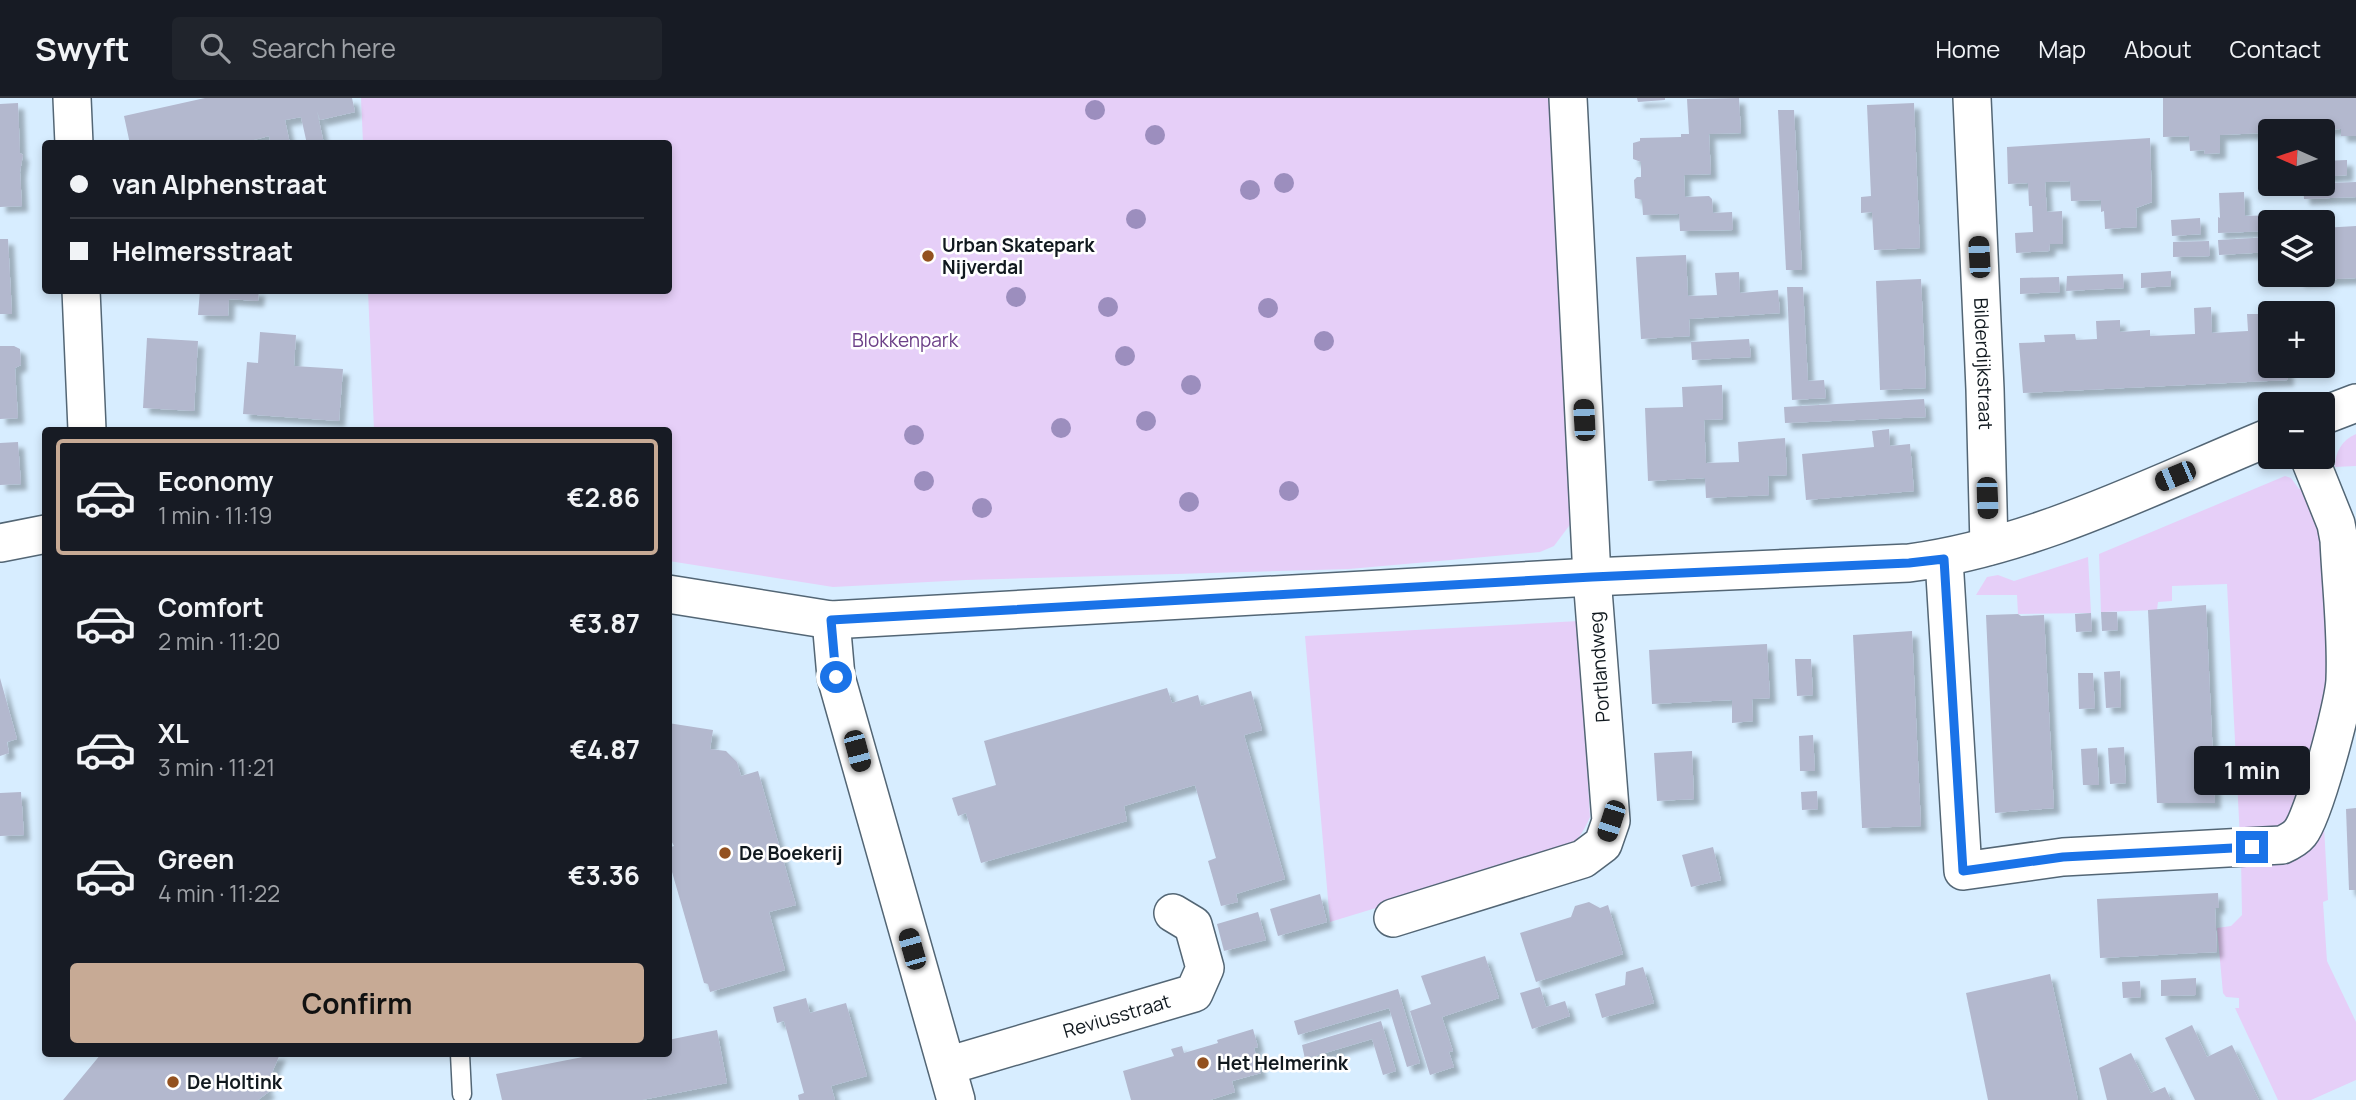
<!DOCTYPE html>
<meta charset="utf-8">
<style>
body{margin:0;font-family:Manrope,sans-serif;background:#20242c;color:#f1f3f6;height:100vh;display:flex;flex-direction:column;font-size:26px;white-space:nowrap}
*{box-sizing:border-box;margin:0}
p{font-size:23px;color:#9ea1a6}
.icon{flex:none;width:38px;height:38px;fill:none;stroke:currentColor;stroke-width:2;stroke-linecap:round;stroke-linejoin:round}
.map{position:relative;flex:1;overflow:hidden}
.details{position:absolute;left:42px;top:329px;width:630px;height:630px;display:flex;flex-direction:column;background:#171b24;border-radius:7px;box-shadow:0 4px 10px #0003}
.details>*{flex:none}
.top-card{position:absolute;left:42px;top:42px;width:630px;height:154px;border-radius:7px;box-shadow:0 4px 10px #0003;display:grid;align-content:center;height:154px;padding:0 28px;background:#171b24}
.needle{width:46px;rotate:273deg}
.buttons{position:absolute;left:2258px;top:21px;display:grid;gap:14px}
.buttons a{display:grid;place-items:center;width:77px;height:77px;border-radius:7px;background:#171b24;box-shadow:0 4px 10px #0003;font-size:35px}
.end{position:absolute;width:32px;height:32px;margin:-16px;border:9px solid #1a73e8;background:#fff;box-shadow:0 0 0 4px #fff}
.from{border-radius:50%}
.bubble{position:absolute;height:49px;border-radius:7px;background:#171b24;box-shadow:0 4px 10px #0003;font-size:23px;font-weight:700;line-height:49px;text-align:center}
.car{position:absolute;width:21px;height:42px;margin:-21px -10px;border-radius:9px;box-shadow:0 0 5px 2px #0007;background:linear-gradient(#222 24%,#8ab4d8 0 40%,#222 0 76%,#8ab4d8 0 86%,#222 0)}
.top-card b{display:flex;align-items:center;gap:24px;height:66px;font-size:26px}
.top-card b+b{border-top:2px solid #363941}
.top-card i{width:18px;height:18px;background:#f1f3f6}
ul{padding:12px 0 0;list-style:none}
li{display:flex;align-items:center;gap:21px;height:116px;margin:0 14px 10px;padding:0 14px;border:4px solid transparent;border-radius:7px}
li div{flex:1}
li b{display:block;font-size:26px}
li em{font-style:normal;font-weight:700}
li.selected{border-color:#c7aa95}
li>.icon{width:63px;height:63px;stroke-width:1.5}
.button{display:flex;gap:14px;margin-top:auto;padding:14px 28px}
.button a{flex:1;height:80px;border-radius:7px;background:#c7aa95;color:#111;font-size:28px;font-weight:700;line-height:80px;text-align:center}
header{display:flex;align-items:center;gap:42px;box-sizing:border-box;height:98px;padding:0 35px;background:#171b24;border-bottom:2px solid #363941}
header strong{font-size:33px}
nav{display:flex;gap:38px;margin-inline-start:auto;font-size:24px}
.search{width:490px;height:63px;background:#20242c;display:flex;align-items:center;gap:18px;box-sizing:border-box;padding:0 24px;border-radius:7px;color:#9ea1a6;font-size:26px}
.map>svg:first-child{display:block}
.green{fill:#e6cff8}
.building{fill:#b3b8ce;filter:url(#shadow)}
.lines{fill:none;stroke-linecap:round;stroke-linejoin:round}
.service-casing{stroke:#536675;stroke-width:21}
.minor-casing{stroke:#536675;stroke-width:40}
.service{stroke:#fff;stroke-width:18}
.minor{stroke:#fff;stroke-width:37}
.tree{fill:#9c8ebe}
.route{stroke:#1a73e8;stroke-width:9}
.poi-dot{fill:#93511f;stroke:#fff;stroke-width:2.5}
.labels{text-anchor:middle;stroke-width:5;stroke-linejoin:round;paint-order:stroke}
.poi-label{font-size:19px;font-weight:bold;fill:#11191f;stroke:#fff;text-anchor:start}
.park-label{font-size:19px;fill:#6c4088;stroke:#fff}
.street-label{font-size:19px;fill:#11191f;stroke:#fff}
</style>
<header>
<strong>Swyft</strong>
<div class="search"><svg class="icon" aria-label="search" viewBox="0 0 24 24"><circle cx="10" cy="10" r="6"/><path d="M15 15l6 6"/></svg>Search here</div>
<nav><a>Home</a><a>Map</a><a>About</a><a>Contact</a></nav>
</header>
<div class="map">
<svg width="2356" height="1002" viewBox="0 0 2356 1002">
<defs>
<filter id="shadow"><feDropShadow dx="6" dy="6" stdDeviation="2" flood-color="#0004"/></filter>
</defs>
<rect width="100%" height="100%" fill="#d7edff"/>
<g class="green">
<path d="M361,0H1553L1575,420L1554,448L1540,454L1349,471L966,482L833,489L669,463L668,332H374L368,193L668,192V46L363,45Z"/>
<path d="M2356,336V368L2335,369C2335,354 2342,342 2356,336Z"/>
<path d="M2285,378L2291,380L2299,391L2309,387L2321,413L2336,576L2287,730L2240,741L2227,486L2172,488V503L2158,504L2157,512L2101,514L2099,456Z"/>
<path d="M2088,459L2091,515L2018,516L2017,497H1976L1987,479L1998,477L2014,483Z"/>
<path d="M1579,523L1590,719C1583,734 1578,744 1563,753L1330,824L1305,538Z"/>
<path d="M2323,709L2328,802L2323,804L2327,863L2356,924V982L2311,1002H2278L2235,910H2239V900L2226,899L2223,895L2217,830L2231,828L2242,817L2241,761Z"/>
</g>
<g class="building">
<path d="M205,0H352L355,14L320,22L317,13L324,46H307L301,19L285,22L290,46H271L269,38L238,46H130L124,18Z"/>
<path d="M1637,0H1665V2L1638,4Z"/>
<path d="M1739,0L1741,35L1709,36L1711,76L1684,77L1685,99L1709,98L1712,101L1713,115L1732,114L1733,132L1680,133L1679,116L1643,117L1642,102L1635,100L1634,82L1637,79H1641V64L1633,61V45L1640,43V40L1681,39V36H1689L1687,1Z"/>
<path d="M2163,0H2356V38H2341V31L2270,33V54L2264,55L2262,35L2220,37V55L2204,56L2205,52L2190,53L2189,38L2163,39Z"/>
<path d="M18,5L20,55L23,57L20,74L22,108L0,109V6Z"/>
<path d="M1914,5L1920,150L1874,152L1872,114L1861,115V99L1871,98L1867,7Z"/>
<path d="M1778,12H1794L1802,172H1786Z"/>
<path d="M2150,40L2152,104L2136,110L2137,129L2105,131L2104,113L2101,114V102L2071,103L2070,83L2045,84L2047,114L2062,113L2063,146H2050L2049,153L2016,155L2015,135L2033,134L2032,108H2029L2028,85L2008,86L2007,49Z"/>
<path d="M2347,62V77L2322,79V63Z"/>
<path d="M2356,84V99L2304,101L2303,86Z"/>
<path d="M2244,94L2245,118L2276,117V124H2270V133L2218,135V119L2220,120L2219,95Z"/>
<path d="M2200,120L2201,136L2172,138L2171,122Z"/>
<path d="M2356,128V180L2299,183L2298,177H2322V130Z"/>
<path d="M2270,139V154L2219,157L2218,142Z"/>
<path d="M0,141H8L12,216H0Z"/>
<path d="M2209,143L2210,158L2173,159V144Z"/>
<path d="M1686,157L1688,198L1717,197L1715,175L1739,174L1740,195L1778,192L1780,215L1689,221L1690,238L1641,241L1636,159Z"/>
<path d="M2171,173V188L2141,190V175Z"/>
<path d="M2123,176L2124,190L2066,193L2067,178Z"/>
<path d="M2059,179L2060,194L2020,196V180Z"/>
<path d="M1921,181L1926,290L1880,292L1876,183Z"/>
<path d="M1787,189H1803L1808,283L1824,282L1826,300L1792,302Z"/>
<path d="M200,192H259L258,203L229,201L228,218L198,217Z"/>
<path d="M2211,209L2212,235L2248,233L2247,216H2263L2264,233L2270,232V268H2287L2288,282L2023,295L2019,245L2045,244L2044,237L2075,236L2076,242L2097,241L2096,223L2120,222V234L2150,232V238L2195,236L2194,210Z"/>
<path d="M260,234L296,237L294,268L343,271L339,323L243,316L247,264L258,265Z"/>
<path d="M147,240L198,243L194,313L143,310Z"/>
<path d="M1749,241L1751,259L1692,262L1691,244Z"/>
<path d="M0,248H14L20,251L21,267L15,270L18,320L0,321Z"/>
<path d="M1722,287L1723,321L1704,322L1706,365L1739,364L1738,344L1785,340L1787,377L1768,378L1769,397L1706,400L1705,380L1648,383L1645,310L1683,309L1682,289Z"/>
<path d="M1924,301L1926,319L1785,325L1784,309Z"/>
<path d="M1889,331L1890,348L1910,346L1914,393L1806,402L1802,356L1874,349L1872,333Z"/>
<path d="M18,344L21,386L0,387V345Z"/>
<path d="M2206,507L2215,705H2157L2148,512Z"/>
<path d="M2101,514H2117L2118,532L2102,533Z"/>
<path d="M2091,515L2092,533L2076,534L2075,516Z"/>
<path d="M2018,516L2021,518L2044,517L2054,710L1995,715L1986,517Z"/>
<path d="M1912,533L1921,728L1862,730L1853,537Z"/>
<path d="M1767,546L1770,600L1752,601L1753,623L1732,625V602L1652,606L1649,552Z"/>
<path d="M1795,561H1811L1813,597L1797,598Z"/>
<path d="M2120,573L2121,609L2106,610L2104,574Z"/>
<path d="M2078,575H2093L2095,610L2079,611Z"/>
<path d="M0,580L17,641L7,644L9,655L0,658Z"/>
<path d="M1167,590L1172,605L1198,597L1201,608L1251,593L1262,632L1244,637L1285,781L1236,796L1238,804L1221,808L1208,763L1216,760L1195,687L1124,708L1127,723L981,765L966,715L958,718L952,700L996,687L984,643Z"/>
<path d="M668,625L713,632L710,651L726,653L737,664L741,678L758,673L796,807L769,814L785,872L710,894L708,886L704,885L668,760V750L674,748L668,737Z"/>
<path d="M1813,637L1815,673H1800L1799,638Z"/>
<path d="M2124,649L2126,685L2110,686L2108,650Z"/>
<path d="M2097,650L2099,687H2083L2081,651Z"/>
<path d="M1692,653L1694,701L1657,703L1654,655Z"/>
<path d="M1817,693L1818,711L1802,712L1801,694Z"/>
<path d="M21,694L24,737L0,738V695Z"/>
<path d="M2356,710V792H2349L2346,711Z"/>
<path d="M1713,749L1721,782L1691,789L1682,757Z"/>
<path d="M2218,795L2219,810H2215L2217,854L2100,860L2097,801Z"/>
<path d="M1320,796L1327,824L1278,838L1270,811Z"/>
<path d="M1589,804L1600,810L1608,807L1623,856L1536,884L1520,835L1571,819L1575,808Z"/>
<path d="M1258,814L1266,842L1224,853L1217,826Z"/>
<path d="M1485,858L1499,900L1442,919L1453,953L1449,954L1454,969L1430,977L1410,913L1431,906L1421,878Z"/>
<path d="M1643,869L1654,905L1602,920L1595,896L1625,887L1626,874Z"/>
<path d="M2050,876L2078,1002H1988L1966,895Z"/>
<path d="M2196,880V897L2161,898V882Z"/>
<path d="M2140,883L2141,899L2123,900L2122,884Z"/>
<path d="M1540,889L1546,909L1565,903L1570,918L1532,931L1520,895Z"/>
<path d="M1398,891L1420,965L1407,969L1389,910L1298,937L1294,923Z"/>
<path d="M806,900L810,915L846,905L867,978L831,988L835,1002H799L798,997L804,995L784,923L777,925L773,909Z"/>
<path d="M1381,923L1396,973L1383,977L1372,941L1305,961L1302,947Z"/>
<path d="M2192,927L2207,959L2232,947L2259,1002H2195L2165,940Z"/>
<path d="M1253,931L1258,949L1254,950L1261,975L1232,983L1235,994L1210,1002H1131L1123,973L1174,958L1171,951L1182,948L1184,955L1218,945L1217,942Z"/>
<path d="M717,932L727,985L642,1002H502L496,976L598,956H668V942Z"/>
<path d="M2131,955L2151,995L2165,989L2171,1002H2107L2099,970Z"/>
<path d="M101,956H280L265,991L270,993L258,1002H63Z"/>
</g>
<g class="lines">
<defs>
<path id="service" d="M460,956L462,996"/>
<g id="minor">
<path d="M72,0L74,46"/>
<path id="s1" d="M1972,0L1985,291L1989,448"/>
<path d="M81,192L87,332"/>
<path d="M2322,318L2356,305"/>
<path d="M0,445L46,436"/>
<path d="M1944,461L1963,773L2063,759L2282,747C2289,744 2295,741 2300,735C2314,718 2344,606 2345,582C2347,536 2341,488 2339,442L2336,426L2309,359"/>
<path d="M668,496L831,522L1592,479L1909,465C2035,448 2153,387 2270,339"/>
<path d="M831,522L836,579L956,1002"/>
<path d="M1393,820L1583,761L1603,746L1611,723L1592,479L1568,0"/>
<path id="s2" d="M947,968L1194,895L1205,870L1193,827L1173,815"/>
</g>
</defs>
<use href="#service" class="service-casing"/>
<use href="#minor" class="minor-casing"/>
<use href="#service" class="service"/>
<use href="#minor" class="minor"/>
</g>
<g class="tree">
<circle cx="1095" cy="12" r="10"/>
<circle cx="1155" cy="37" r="10"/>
<circle cx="1284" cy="85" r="10"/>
<circle cx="1250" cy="92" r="10"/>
<circle cx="1136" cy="121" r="10"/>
<circle cx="1016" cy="199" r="10"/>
<circle cx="1108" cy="209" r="10"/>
<circle cx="1268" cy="210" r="10"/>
<circle cx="1324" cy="243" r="10"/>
<circle cx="1125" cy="258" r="10"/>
<circle cx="1191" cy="287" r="10"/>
<circle cx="1146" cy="323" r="10"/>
<circle cx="1061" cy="330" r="10"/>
<circle cx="914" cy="337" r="10"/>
<circle cx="924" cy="383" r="10"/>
<circle cx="1289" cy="393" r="10"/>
<circle cx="1189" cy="404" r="10"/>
<circle cx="982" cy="410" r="10"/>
</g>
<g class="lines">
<path class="route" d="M836,579L831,522L1592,479L1909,465L1944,461L1963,773L2063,759L2252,749"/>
</g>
<g class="poi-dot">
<circle cx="928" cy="158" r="7"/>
<circle cx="725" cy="755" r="7"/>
<circle cx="1203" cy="965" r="7"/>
<circle cx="173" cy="984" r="7"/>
</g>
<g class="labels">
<g class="poi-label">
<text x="942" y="154">Urban Skatepark<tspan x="942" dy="22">Nijverdal</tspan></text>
<text x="739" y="762">De Boekerij</text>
<text x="1217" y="972">Het Helmerink</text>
<text x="187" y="991">De Holtink</text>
</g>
<g class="park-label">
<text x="905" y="249">Blokkenpark</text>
</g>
<g class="street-label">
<text dy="7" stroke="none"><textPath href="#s1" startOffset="266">Bilderdijkstraat</textPath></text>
<text transform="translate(1599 569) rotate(-94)" y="7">Portlandweg</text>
<text dy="7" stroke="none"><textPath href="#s2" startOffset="177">Reviusstraat</textPath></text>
</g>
</g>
</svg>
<div class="buttons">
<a><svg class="needle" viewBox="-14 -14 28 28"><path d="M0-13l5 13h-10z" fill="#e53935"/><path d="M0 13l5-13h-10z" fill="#9ea1a6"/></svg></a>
<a><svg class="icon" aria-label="layers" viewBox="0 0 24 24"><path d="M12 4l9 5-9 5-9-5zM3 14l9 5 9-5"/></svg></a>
<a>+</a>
<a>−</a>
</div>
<i class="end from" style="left:836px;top:579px"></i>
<i class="end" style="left:2252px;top:749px"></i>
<div class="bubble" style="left:2194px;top:648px;width:116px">1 min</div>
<i class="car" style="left:1979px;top:159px;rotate:357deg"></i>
<i class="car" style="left:1584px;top:322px;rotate:357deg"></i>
<i class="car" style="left:2175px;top:378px;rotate:247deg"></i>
<i class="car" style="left:1987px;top:400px;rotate:178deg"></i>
<i class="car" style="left:857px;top:653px;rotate:165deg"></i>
<i class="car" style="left:1611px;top:723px;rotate:198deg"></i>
<i class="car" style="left:912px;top:851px;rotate:344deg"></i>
<div class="top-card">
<b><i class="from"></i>van Alphenstraat</b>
<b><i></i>Helmersstraat</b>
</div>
<section class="details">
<ul>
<li class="selected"><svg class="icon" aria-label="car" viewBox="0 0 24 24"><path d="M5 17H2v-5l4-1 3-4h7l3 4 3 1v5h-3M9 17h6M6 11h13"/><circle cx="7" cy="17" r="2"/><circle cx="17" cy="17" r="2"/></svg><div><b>Economy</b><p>1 min · 11:19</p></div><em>€2.86</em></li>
<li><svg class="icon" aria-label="car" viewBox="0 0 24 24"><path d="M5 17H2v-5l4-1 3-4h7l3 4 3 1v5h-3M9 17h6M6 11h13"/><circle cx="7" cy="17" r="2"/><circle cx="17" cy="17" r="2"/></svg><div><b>Comfort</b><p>2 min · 11:20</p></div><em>€3.87</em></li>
<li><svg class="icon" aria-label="car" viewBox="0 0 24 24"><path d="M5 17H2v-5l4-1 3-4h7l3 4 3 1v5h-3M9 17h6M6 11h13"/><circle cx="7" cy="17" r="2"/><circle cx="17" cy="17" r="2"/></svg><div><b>XL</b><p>3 min · 11:21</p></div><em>€4.87</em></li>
<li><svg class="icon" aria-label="car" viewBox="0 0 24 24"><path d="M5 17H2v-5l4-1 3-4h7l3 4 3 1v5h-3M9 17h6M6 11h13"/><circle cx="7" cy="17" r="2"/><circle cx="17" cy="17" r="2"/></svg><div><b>Green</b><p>4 min · 11:22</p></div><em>€3.36</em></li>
</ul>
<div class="button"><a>Confirm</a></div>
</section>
</div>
